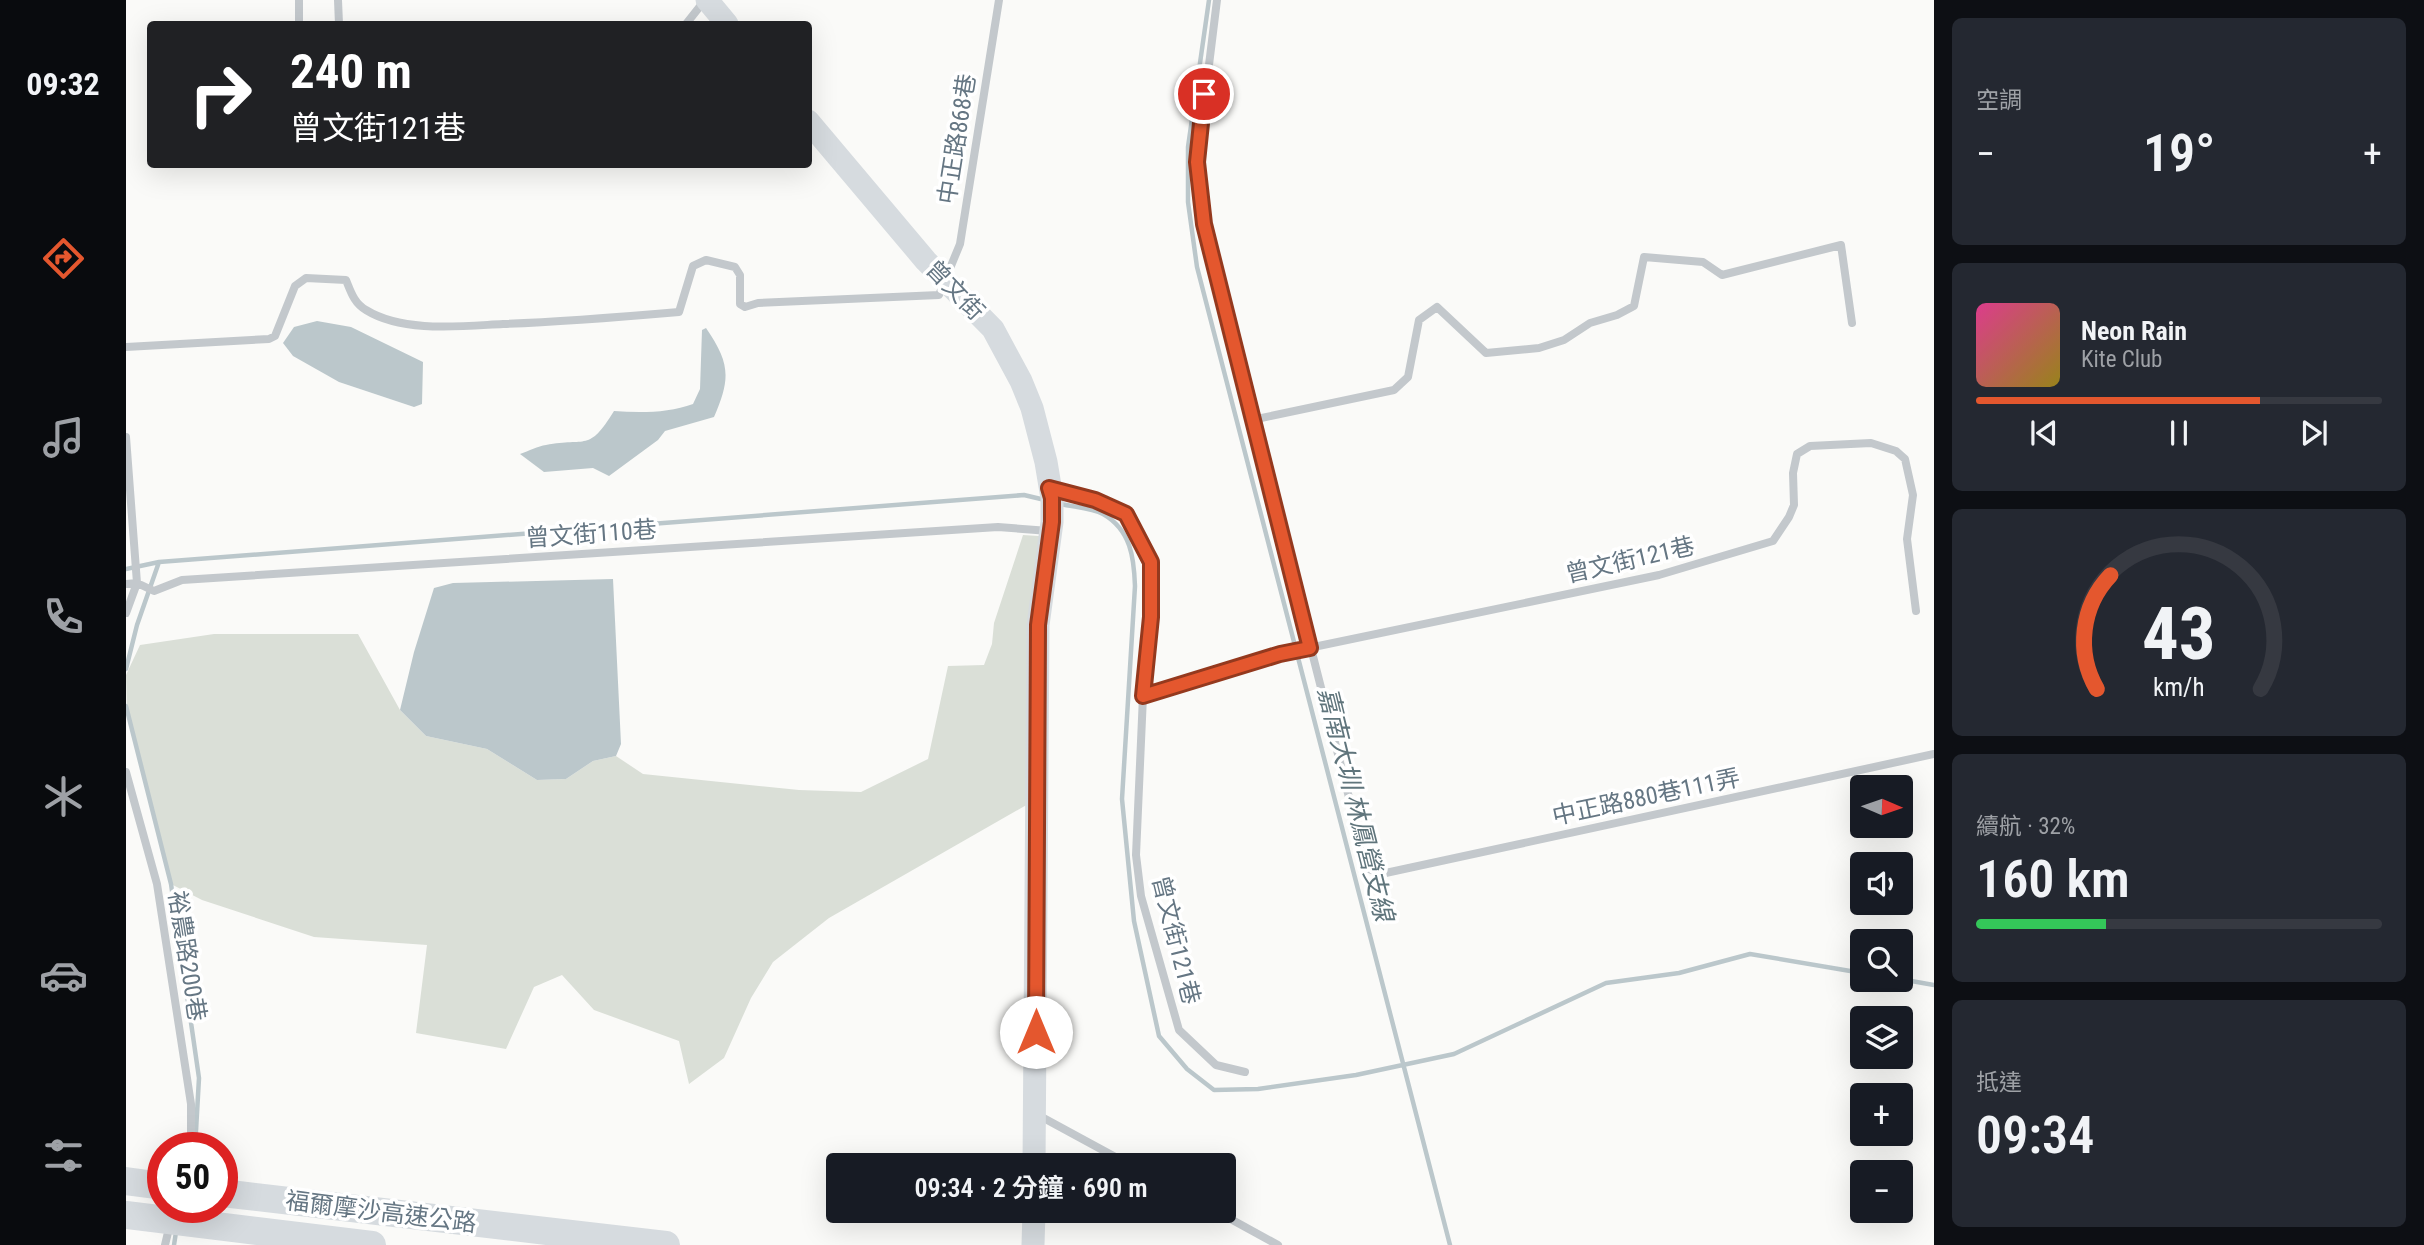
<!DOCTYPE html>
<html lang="zh-TW">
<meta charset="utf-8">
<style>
:root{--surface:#171b24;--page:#242831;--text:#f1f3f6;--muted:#9ea1a6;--line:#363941;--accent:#e4572e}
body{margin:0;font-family:"Roboto Condensed","Noto Sans TC",sans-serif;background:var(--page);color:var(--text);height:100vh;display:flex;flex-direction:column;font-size:26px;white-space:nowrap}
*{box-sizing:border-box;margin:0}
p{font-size:23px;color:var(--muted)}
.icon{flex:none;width:38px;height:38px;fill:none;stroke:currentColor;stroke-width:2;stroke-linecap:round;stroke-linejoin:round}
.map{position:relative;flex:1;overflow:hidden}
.details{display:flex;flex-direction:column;gap:18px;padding:18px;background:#0d0f14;width:490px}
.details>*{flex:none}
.banner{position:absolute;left:21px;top:21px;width:665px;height:147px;border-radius:7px;box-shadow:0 7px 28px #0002;background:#202124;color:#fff;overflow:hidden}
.needle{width:46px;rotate:92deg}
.tools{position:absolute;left:1724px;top:775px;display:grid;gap:14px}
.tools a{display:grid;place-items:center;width:63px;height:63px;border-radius:7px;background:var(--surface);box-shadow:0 7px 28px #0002;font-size:35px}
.speed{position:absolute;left:21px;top:1132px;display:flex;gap:14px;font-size:35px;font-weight:700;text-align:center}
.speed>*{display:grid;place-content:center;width:91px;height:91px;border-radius:50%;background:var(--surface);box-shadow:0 7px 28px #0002;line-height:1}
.speed .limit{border:10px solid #d22;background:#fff;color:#111}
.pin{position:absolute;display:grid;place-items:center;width:60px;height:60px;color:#fff;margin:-30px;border:4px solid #fff;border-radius:50%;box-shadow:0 2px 7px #0007}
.me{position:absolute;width:77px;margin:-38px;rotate:0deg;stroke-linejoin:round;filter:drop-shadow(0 0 5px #0008)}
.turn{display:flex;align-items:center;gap:24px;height:147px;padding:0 28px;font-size:32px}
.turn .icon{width:91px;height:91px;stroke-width:2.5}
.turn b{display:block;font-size:49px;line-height:60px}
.big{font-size:52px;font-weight:600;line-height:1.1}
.details .widget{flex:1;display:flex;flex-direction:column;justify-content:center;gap:10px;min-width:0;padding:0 24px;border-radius:10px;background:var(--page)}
.details .dial{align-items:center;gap:0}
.dial svg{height:182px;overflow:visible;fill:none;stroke:var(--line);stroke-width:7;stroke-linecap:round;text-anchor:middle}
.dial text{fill:var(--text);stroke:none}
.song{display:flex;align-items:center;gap:21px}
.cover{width:84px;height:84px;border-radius:10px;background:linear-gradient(135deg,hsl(330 70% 55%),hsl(50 70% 35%))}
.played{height:7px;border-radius:4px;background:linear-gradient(90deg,var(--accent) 70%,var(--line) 70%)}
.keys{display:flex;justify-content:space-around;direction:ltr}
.heat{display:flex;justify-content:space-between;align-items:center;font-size:38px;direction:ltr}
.charge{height:10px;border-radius:5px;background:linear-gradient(90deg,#34c759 32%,var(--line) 0)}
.trip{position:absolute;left:700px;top:1153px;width:410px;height:70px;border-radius:7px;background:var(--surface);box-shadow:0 7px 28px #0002;font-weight:600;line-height:70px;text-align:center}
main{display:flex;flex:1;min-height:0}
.tab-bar{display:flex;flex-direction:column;width:126px;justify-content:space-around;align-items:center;background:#090b0e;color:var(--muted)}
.tab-bar .icon{width:49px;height:49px}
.tab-bar .active{color:var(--accent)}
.tab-bar b{font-size:32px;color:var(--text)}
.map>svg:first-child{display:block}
.green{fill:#dadfd7}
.water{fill:#bbc7cb}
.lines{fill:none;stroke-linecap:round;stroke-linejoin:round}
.stream{stroke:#bbc7cb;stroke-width:4.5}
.lane{stroke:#c3c8cc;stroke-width:8}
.secondary{stroke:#d6dbdf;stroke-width:23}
.highway{stroke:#d6dbdf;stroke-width:28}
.route-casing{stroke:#94391e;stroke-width:18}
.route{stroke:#e4572e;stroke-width:12}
.labels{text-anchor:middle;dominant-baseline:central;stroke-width:7;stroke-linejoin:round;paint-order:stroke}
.street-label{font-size:24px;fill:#657683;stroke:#fff}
.water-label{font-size:26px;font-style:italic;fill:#60757c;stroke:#fff}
</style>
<main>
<nav class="tab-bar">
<b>09:32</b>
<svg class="icon active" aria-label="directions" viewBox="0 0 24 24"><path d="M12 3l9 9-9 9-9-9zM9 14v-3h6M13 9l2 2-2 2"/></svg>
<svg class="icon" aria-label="music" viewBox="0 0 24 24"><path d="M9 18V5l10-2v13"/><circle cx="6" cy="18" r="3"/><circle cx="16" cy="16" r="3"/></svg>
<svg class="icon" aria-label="phone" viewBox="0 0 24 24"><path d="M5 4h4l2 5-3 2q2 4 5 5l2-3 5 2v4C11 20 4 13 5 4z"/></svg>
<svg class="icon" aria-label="climate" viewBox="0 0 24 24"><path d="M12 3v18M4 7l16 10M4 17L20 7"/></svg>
<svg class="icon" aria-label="car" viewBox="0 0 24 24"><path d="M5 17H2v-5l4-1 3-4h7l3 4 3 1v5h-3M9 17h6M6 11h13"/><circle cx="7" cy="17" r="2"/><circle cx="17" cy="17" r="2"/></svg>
<svg class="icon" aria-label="filters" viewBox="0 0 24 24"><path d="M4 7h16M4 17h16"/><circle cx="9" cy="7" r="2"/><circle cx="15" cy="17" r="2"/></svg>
</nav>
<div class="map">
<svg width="1808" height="1245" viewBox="0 0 1808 1245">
<rect width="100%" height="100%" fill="#fafaf8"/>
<!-- green -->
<path class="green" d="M897,535L928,537L921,628L918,795L703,918L647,962L625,998L598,1058L563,1084L553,1041L468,1010L436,975L408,987L380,1049L290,1033L301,945L188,937L76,900L45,884L33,831L1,712L0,675L14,645L88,634H232L274,710L300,736L361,749L411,780L440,779L467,761L490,756L517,774L673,790L735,792L802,759L822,666L858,665L866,644L868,623Z"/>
<!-- water -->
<path class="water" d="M191,321L225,327L297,362L296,404L288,407L213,382L167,356L157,343L168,327Z
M580,328C604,363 605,378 588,417L539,431L532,440L483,476L467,468L418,472L394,454C403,451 412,446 420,445C461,437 462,453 488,411C514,413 543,413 567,404L574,389L576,330Z
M487,579L495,744L490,756L467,761L440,779L411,780L361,749L300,736L274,710L288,652L308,588L327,583Z"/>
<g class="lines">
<!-- stream -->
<path class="stream" d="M1083,0L1062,147V202L1071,267L1324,1245
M935,504C947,507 966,508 977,514C1005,530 1008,558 1009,586L996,799L1008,921L1033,1036L1061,1069L1088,1090L1132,1089L1230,1075L1328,1054L1480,983L1553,973L1624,954L1736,973
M0,569L33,562L898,495L919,500
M0,669L11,625L33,562
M0,706L45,884L73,1078L69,1148
M1774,979L1808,985
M48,1245L50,1232"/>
<!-- lane -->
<path class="lane" d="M173,0V24
M212,0L213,24
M1091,0L1071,162L1078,224L1088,268L1241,868L1255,874L1808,754
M560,24L579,0
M0,347L143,339L149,336L169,286L180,278L220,280C225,292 228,303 240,310C277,333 336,326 377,324C436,322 495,317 553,312L567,266L580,260L609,267L614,275V304L619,307L632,303L813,295L834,244L873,0
M1126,420L1268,390L1282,377L1293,320L1311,307L1360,353L1413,348L1438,340L1464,323L1491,315L1508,306L1518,257L1577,262L1596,275L1715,245L1726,323
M0,437L11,583L0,613
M926,489L969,500L1000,515L1025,562V617L1017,696L1010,855L1015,896L1053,1030L1090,1065L1119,1072
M0,584L11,583L28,591L56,580L872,527L923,531
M1017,696L1154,654L1533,575L1647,541L1663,517L1668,505L1667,473L1671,454L1684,446L1745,443L1770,451L1779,459L1787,495L1781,539L1790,611
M0,772L31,884L65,1104V1137L62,1148
M912,1115L1006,1166
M1090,1211L1152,1245
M39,1245L44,1224"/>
<!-- secondary -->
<path class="secondary" d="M581,0L601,24
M682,121L800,261L867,329L895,381L906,408L920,462L926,498V522L912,625L908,1166
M907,1245L908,1211"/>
<!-- highway -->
<path class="highway" d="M0,1181L37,1186
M96,1193L540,1245
M0,1215L246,1245"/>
</g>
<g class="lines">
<!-- route casing -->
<g class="route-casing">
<path id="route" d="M910,1032L912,625L926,522V498L923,488L969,500L1000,514L1025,562V617L1017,696L1154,654L1184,648L1078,224L1071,162L1078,94"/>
</g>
<!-- route -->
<use href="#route" class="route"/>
</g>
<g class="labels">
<!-- street labels -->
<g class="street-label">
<text transform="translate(831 139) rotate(-81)">中正路868巷</text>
<text transform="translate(829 290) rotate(46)">曾文街</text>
<text transform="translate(465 534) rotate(-4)">曾文街110巷</text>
<text transform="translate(1504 560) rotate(-13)">曾文街121巷</text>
<text transform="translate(1520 797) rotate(-12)">中正路880巷111弄</text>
<text transform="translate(1050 940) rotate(76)">曾文街121巷</text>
<text transform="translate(61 956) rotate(81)">裕農路200巷</text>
<text transform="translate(255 1212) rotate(7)">福爾摩沙高速公路</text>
</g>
<!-- water labels -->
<g class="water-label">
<text transform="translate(1230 804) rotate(76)">嘉南大圳 林鳳營支線</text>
</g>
</g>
</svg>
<div class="tools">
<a><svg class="needle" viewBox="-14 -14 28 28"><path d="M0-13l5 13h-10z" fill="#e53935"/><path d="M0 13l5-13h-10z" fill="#9ea1a6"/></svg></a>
<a><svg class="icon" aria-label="sound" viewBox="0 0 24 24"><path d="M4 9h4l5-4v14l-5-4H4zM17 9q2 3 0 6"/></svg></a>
<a><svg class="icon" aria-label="search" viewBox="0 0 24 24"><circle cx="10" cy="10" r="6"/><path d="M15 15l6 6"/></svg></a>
<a><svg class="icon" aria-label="layers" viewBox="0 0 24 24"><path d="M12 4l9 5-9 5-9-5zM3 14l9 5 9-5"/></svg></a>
<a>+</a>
<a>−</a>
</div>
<div class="speed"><div class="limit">50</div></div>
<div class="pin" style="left:1078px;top:94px;background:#d93025"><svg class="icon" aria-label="arrive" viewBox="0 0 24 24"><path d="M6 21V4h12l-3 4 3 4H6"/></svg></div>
<svg class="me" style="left:910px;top:1032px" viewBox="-20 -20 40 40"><circle r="19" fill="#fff"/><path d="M0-13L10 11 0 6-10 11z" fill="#e4572e"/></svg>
<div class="trip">09:34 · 2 分鐘 · 690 m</div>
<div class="banner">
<div class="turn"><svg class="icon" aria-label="right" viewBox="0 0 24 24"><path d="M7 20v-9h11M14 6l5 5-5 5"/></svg><div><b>240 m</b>曾文街121巷</div></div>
</div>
</div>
<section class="details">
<div class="widget"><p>空調</p>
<div class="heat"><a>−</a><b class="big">19°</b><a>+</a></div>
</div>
<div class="widget">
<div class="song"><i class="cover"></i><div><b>Neon Rain</b><p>Kite Club</p></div></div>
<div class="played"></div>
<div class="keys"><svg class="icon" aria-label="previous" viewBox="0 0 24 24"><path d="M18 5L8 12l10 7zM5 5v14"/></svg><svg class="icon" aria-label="pause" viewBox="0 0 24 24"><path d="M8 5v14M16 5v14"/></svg><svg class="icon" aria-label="next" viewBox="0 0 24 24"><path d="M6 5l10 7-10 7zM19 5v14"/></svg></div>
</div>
<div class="widget dial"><svg viewBox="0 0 100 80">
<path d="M14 69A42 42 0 1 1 86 69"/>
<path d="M14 69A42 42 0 0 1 20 19" stroke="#e4572e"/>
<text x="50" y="56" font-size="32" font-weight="700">43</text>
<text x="50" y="72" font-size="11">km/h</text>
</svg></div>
<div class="widget"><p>續航 · 32%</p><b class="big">160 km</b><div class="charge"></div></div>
<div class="widget"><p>抵達</p><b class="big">09:34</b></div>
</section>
</main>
